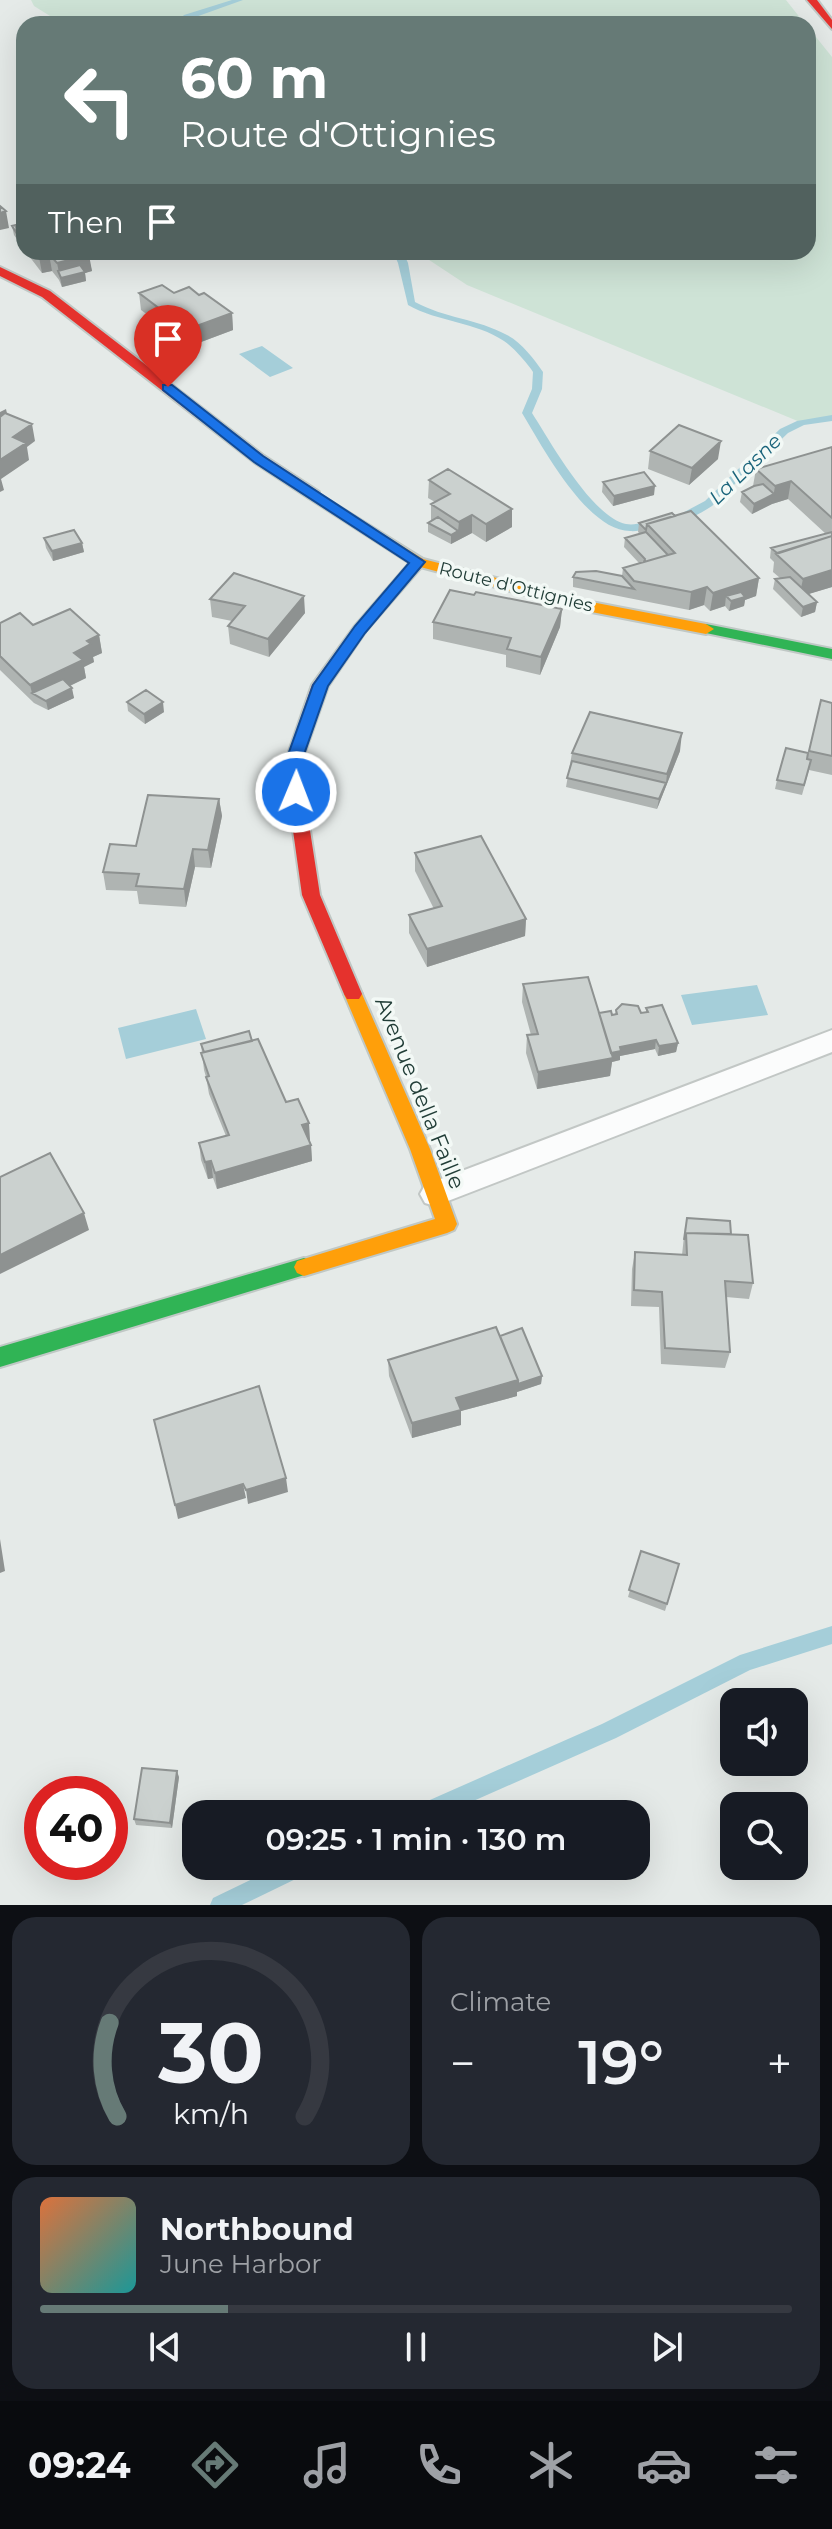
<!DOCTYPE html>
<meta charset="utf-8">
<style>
:root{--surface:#171b24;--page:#242831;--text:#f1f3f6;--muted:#9ea1a6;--line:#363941;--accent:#667a76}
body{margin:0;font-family:Montserrat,sans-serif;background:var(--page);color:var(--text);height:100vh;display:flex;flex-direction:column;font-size:30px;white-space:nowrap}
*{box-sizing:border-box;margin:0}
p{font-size:26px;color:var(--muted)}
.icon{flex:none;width:44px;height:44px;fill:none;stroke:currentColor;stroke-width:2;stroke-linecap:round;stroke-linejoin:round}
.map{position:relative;height:1905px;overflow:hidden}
.panel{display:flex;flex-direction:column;gap:12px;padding:12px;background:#0d0f14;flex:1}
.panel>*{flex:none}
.top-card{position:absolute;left:16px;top:16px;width:800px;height:244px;border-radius:24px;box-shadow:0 8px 32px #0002;background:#667a76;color:#fff;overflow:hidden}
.buttons{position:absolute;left:720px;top:1688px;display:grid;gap:16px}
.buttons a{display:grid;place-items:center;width:88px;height:88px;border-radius:16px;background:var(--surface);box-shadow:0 8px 32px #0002;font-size:40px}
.speed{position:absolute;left:24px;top:1776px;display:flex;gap:16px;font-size:40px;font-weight:700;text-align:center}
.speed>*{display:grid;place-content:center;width:104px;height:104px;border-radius:50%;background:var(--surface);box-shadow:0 8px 32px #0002;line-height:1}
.speed .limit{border:12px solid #d22;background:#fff;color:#111}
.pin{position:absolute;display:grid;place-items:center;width:68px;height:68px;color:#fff;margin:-82px -34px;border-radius:50% 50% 50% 0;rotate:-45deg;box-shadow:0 0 8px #0007}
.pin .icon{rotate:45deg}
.me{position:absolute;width:88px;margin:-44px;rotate:1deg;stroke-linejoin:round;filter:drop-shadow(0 0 6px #0008)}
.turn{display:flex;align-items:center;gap:28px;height:168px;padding:0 32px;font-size:36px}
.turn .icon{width:104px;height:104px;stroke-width:2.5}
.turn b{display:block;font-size:56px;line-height:68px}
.then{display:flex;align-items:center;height:76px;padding:0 32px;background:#0003;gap:16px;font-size:30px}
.big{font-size:60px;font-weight:600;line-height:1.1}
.panel .widget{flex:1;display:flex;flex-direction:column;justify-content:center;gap:12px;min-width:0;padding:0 28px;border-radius:24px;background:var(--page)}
.panel .dial{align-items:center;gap:0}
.dial svg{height:208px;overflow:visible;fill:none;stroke:var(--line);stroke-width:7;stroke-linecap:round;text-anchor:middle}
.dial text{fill:var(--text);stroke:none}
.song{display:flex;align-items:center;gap:24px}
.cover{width:96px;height:96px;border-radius:12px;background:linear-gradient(135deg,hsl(20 70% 55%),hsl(180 70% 35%))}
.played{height:8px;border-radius:4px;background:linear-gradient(90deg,var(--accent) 25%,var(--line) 25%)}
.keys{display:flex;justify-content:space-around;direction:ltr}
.heat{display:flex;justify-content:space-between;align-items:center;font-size:44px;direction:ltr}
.panel .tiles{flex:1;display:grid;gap:12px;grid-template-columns:1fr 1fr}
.widget:last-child{grid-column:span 2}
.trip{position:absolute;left:182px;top:1800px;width:468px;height:80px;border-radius:24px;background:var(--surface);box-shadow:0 8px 32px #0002;font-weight:600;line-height:80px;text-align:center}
.dock{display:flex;height:128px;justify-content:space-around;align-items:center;background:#090b0e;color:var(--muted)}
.dock .icon{width:56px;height:56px}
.dock .current{color:var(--accent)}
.dock b{font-size:36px;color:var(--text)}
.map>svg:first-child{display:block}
.green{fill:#cee3d6}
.water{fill:#a5ced9}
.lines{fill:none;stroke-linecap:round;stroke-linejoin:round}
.stream{fill:#a5ced9;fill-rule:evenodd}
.lane-casing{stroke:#c2c7c5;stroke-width:4}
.fast-casing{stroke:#c0c8c5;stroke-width:4}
.slow-casing{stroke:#c0c8c5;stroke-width:4}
.jam-casing{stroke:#c0c8c5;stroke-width:4}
.lane{fill:#fbfcfc;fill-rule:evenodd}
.fast{fill:#30b455;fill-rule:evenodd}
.slow{fill:#ff9f0a;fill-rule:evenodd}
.jam{fill:#e5322d;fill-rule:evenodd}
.wall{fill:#afb4b2}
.shaded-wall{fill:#8e9291}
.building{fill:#cbd1cf;stroke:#8e9291;stroke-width:2}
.route{fill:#1a73e8;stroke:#114b97;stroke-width:2}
.labels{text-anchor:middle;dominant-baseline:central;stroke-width:7;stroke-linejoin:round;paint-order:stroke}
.far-street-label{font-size:18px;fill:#223e38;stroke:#f3f9f6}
.far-water-label{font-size:20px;font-style:italic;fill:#1a647b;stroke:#f3f9f6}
.street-label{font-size:22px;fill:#223e38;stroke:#f3f9f6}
</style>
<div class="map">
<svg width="832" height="1905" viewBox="0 0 832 1905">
<rect width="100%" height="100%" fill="#e5eae8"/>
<!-- green -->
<path class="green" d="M31,0H786L805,24H63L34,6Z
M808,27L832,57V418L800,422L467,285L417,252H808Z"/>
<!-- water -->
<path class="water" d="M262,346L293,368L270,377L239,354Z
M757,985L768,1015L692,1025L681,995Z
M196,1009L206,1039L126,1059L118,1028Z"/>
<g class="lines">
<!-- stream -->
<path class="stream" d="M232,0H243L190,19L183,24H175L184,15Z
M393,252H403L408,263L415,302C444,318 478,319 507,335C522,343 533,358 543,372L542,389L532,413C550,441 592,517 626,524C636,526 647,521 657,519L662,522L661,524C651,527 640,532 630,531C587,531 542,446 522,413L532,389L533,372L531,369C523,359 515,349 504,341C476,322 438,322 408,305L398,263Z
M832,415V421L804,425L788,433L712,506C701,513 688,521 674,520L673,518L705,501L780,429L797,421Z
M832,1626V1644L750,1670L616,1738L444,1814H411L414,1807L602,1724L740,1655Z
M279,1866H311L308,1873L242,1905H210L213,1898Z"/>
<!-- lane casing -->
<g class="lane-casing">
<path id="lane" d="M832,1030V1052L435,1206L425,1203L420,1194L425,1185Z"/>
</g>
<!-- fast casing -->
<g class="fast-casing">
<path id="fast" d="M706,624L832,649V659L701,632L698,629Z
M304,1258L311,1261L314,1267L311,1273L0,1367V1347Z"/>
</g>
<!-- slow casing -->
<g class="slow-casing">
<path id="slow" d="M314,491L423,559L581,600L706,624L714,629L706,634L581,610L413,565L309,498L307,495Z
M353,987L359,989L362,994L430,1149L457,1224L454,1230L447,1233L304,1276L297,1273L294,1267L297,1261L435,1219L410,1149L344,994L347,989Z"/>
</g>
<!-- jam casing -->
<g class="jam-casing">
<path id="jam" d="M807,0H817L832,20V29Z
M0,267L50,291L264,456L319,492V498H309L254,462L42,297L0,276Z
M418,558L423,559V565L365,632L328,686L300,766L320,895L362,994L359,999H347L344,994L302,895L284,766L312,685L355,626L413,559Z"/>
</g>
<!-- lane -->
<use href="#lane" class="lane"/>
<!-- fast -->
<use href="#fast" class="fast"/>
<!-- slow -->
<use href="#slow" class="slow"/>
<!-- jam -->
<use href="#jam" class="jam"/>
</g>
<!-- wall -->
<path class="wall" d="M24,223V249L14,235L12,226Z
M26,252H87L92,271L85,273L86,281L62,287L59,280L52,271L42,273Z
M139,293H174L199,295L232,313L233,330L185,348L157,327L156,321L141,310Z
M832,447V587L808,594L817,602L815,612L801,617L773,589L775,579L780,578L773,572L774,562L770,558L771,548L826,534L788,499L772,504L752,514L740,502L742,492L753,486L756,469Z
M650,451L718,459L689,485L648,469Z
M429,480L512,509V527L486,542L472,533L451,544L428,532V523L431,521V504L435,502L428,498Z
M603,482L654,495L613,506L602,492Z
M672,513L759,578L756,596L745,600L744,606L729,611L725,606L710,611L704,605L689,610L573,587V577L622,576L623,568L639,563L624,547L625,538L640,534L638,532L639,523Z
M44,538L82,543L84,552L53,561L46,548Z
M474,595L562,609L560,627L540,675L506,667V655L433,639V622Z
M210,599L305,613L269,657L230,644L228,626L232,621L212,617Z
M0,623L33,625L99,635L102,653L93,657L94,662L84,667L86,678L70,686L74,698L48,710L34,703L0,670Z
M821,700L832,703V775L809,770L802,795L775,789L777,780L807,759Z
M127,702L164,712L145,724L128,711Z
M680,751L657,809L566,787L572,753Z
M219,799L222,816L211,868L195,867L186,907L139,904L137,891L106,890L103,872L136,846Z
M415,853L526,919L525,936L427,967L409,933V915L434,909L415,871Z
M523,984L599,1013L612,1015H615L616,1010L641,1013L646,1012V1008L678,1043L676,1052L658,1056L655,1049L620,1056V1060L612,1062L610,1076L537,1089L526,1053L527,1035H531L522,1002Z
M252,1041L286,1102L310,1140H309L311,1145L312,1161L217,1189L213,1178L208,1179L201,1160L199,1143L226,1136L209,1094L206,1077L204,1070L201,1044Z
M685,1227L731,1234L753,1283L749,1299L726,1297L730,1352L725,1368L661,1364L659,1307L631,1306L632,1269L635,1252L682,1255Z
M499,1336L542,1376L541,1384L517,1392V1396L461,1411V1425L412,1438L389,1376L388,1360Z
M641,1551L679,1564L665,1611L628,1597Z
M179,1777L172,1828L136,1825L134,1819Z"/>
<!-- shaded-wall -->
<path class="shaded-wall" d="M6,211L9,228L0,230V213Z
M49,254L52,271L42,273L39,257Z
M89,255L92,271L85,273L86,281L62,287L57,263Z
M232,313L233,330L185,348L183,331Z
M6,409L8,418L0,423V412Z
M32,424L35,441L27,447L29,460L1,479L4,490L0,492V460L13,437Z
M721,441L718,459L689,485L692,468Z
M791,481L788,499L772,504L775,486Z
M655,486L654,495L613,506L614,496Z
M774,494L772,504L752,514L754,504Z
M512,509V527L486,542V524Z
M472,515V533L451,544V535L458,531L459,522Z
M82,543L84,552L53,561L52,551Z
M832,570V587L799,597L803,579Z
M759,578L756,596L745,600L744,606L729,611L731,601L726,596L725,606L710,611L713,593Z
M707,587L704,605L689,610L691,592Z
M304,596L305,613L269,657L268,639Z
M817,602L815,612L801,617L803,607Z
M562,609L560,627L540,675L541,657Z
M99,635L102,653L93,657L94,662L84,667L86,678L42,699L32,693L30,685L74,653L87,641Z
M72,688L74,698L48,710L46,701Z
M163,702L164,712L145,724L144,714Z
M682,733L680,751L657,809L659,799L666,783L667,774Z
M219,799L222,816L211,868L208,850Z
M193,849L195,867L186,907L184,889Z
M526,919L525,936L427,967V949Z
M656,1040L655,1049L620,1056V1060L612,1062L610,1076L537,1089L538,1072L608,1054L620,1047Z
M678,1043L676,1052L658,1056L659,1046Z
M309,1123L310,1140L304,1142L302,1125Z
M311,1145L312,1161L217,1189L215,1173Z
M211,1161L213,1178L208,1179L205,1162Z
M84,1213L89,1230L0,1274V1255Z
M542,1376L541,1384L517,1392V1396L461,1411V1425L412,1438V1423L456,1398L518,1380Z
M286,1478L288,1492L248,1504L246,1490Z
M243,1484L246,1498L178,1519L175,1505Z
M0,1539L5,1571L0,1573Z
M177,1771L179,1777L172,1828L170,1823Z"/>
<!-- building -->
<path class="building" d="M0,206L6,211L0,213Z
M24,223L16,226L17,234L12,226Z
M24,224V236L16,226Z
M36,252H87L89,255L57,263L49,254L39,257Z
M80,265L85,272L61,278L58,271Z
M162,285L174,293L189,287L199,295L204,293L232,313L183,331L155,310L160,309L139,293Z
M5,413L32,424L13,437L26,443L0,460V417Z
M679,425L721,441L692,468L650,451Z
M832,447V518L791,481L775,486L756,469Z
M448,469L512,509L486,524L472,515L459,522L431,504L450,494L429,480Z
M644,472L655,486L614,496L603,482Z
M763,484L774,494L754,504L742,492L754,486Z
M691,511L759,578L713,593L707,587L691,592L634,581L623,568L675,553L647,524Z
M672,513L675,516L647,524L646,530L639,523Z
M438,517L458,531L451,535L428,523Z
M74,530L82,543L52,551L44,538Z
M646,532L668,555L644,562L645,559L625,538Z
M832,532V536L777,553L771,548Z
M832,536V570L803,579L776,554Z
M596,571L622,576L634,589L573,577L576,572Z
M234,573L304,596L268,639L228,626L245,606L210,599Z
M790,577L817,602L803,607L775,579Z
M450,590L474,595L476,592L562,609L541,657L507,649L511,638L433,622Z
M741,592L745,597L731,601L726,596Z
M70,609L99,635L87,641L91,644L74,653L83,660L30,685L0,656V623L20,613L33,625Z
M63,679L72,688L46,701L32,693Z
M146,690L163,702L144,714L127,702Z
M821,700L832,703V756L809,751Z
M590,712L682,733L667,774L572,753Z
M786,748L808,753L807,759L811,760L804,785L777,780Z
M572,761L666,783L659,799L567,778Z
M148,795L219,799L208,850L193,849L184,889L136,886L139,874L103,872L110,844L136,846Z
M481,836L526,919L427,949L409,915L442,906L415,853Z
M588,977L613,1058L538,1072L527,1035L538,1034L523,984Z
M622,1004L638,1006L641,1013L648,1012L646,1008L662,1005L678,1043L659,1046L656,1040L620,1047L621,1051L611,1053L599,1013L611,1011L612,1015L617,1014L616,1010Z
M249,1031L252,1041L204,1052L201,1044Z
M258,1039L286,1102L298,1099L309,1123L302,1125L311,1145L215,1173L211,1161L205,1162L199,1143L229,1135L206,1077L209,1076L201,1053Z
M50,1153L84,1213L0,1255V1177Z
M687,1218L730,1221L731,1234L686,1233L684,1240Z
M686,1233L748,1235L753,1283L725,1281L730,1352L665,1348L662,1292L634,1290L635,1252L687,1255Z
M496,1327L518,1380L456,1398L461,1410L412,1423L388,1360Z
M522,1328L542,1376L518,1384V1380L500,1336Z
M259,1386L286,1478L246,1490L243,1484L175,1505L154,1420Z
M641,1551L679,1564L667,1604L629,1590Z
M142,1768L177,1771L170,1823L134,1819Z"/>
<!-- route -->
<path class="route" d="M163,385H172L263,456L425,562L365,633L328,686L300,766L304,792L302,796H290L284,766L313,685L355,626L409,563L254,462L163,390Z"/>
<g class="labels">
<!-- far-street labels -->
<g class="far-street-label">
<text transform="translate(516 587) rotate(14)">Route d'Ottignies</text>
</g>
<!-- far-water labels -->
<g class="far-water-label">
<text transform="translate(745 469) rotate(-44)">La Lasne</text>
</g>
<!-- street labels -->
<g class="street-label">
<text transform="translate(420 1093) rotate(68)">Avenue della Faille</text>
</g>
</g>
</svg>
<div class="buttons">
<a><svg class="icon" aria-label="sound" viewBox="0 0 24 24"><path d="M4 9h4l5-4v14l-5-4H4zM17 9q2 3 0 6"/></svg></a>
<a><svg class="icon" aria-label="search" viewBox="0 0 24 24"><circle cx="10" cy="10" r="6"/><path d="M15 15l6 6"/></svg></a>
</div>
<div class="speed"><div class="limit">40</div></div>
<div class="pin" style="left:168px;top:387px;background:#d93025"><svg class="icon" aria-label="arrive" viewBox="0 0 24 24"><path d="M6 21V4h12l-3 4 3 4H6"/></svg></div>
<svg class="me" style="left:296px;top:792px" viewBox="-20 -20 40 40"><circle r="17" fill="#1a73e8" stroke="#fff" stroke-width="3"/><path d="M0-11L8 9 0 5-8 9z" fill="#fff"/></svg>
<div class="trip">09:25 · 1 min · 130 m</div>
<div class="top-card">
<div class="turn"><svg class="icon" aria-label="left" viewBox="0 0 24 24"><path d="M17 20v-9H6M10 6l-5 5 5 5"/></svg><div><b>60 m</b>Route d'Ottignies</div></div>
<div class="then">Then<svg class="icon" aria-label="arrive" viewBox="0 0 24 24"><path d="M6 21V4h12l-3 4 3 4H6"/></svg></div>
</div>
</div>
<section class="panel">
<div class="tiles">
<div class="widget dial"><svg viewBox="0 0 100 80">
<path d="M14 69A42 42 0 1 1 86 69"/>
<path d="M14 69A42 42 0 0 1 11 33" stroke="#667a76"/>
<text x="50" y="56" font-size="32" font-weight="700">30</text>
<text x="50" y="72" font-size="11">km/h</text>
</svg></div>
<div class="widget"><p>Climate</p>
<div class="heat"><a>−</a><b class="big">19°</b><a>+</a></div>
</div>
<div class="widget">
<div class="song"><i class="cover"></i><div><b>Northbound</b><p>June Harbor</p></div></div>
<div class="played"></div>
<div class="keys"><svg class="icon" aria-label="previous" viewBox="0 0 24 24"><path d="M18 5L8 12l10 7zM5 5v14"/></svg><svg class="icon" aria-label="pause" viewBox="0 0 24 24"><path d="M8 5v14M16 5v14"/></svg><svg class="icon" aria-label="next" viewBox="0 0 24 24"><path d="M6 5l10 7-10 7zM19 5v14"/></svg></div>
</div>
</div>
</section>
<nav class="dock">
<b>09:24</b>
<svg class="icon current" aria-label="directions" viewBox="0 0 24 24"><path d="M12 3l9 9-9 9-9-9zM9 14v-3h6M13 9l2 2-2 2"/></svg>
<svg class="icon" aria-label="music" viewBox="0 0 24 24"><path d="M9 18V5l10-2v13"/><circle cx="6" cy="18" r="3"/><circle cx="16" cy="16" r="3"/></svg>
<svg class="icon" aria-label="phone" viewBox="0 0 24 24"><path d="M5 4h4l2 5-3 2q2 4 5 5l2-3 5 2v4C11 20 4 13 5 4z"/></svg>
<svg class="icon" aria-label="climate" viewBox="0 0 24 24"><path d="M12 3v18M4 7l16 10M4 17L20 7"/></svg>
<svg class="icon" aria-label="car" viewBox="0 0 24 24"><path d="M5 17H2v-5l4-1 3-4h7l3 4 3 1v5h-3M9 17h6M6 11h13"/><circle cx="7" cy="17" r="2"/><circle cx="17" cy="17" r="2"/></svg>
<svg class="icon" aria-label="filters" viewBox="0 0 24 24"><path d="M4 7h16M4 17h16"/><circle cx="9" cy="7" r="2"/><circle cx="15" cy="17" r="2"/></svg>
</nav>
